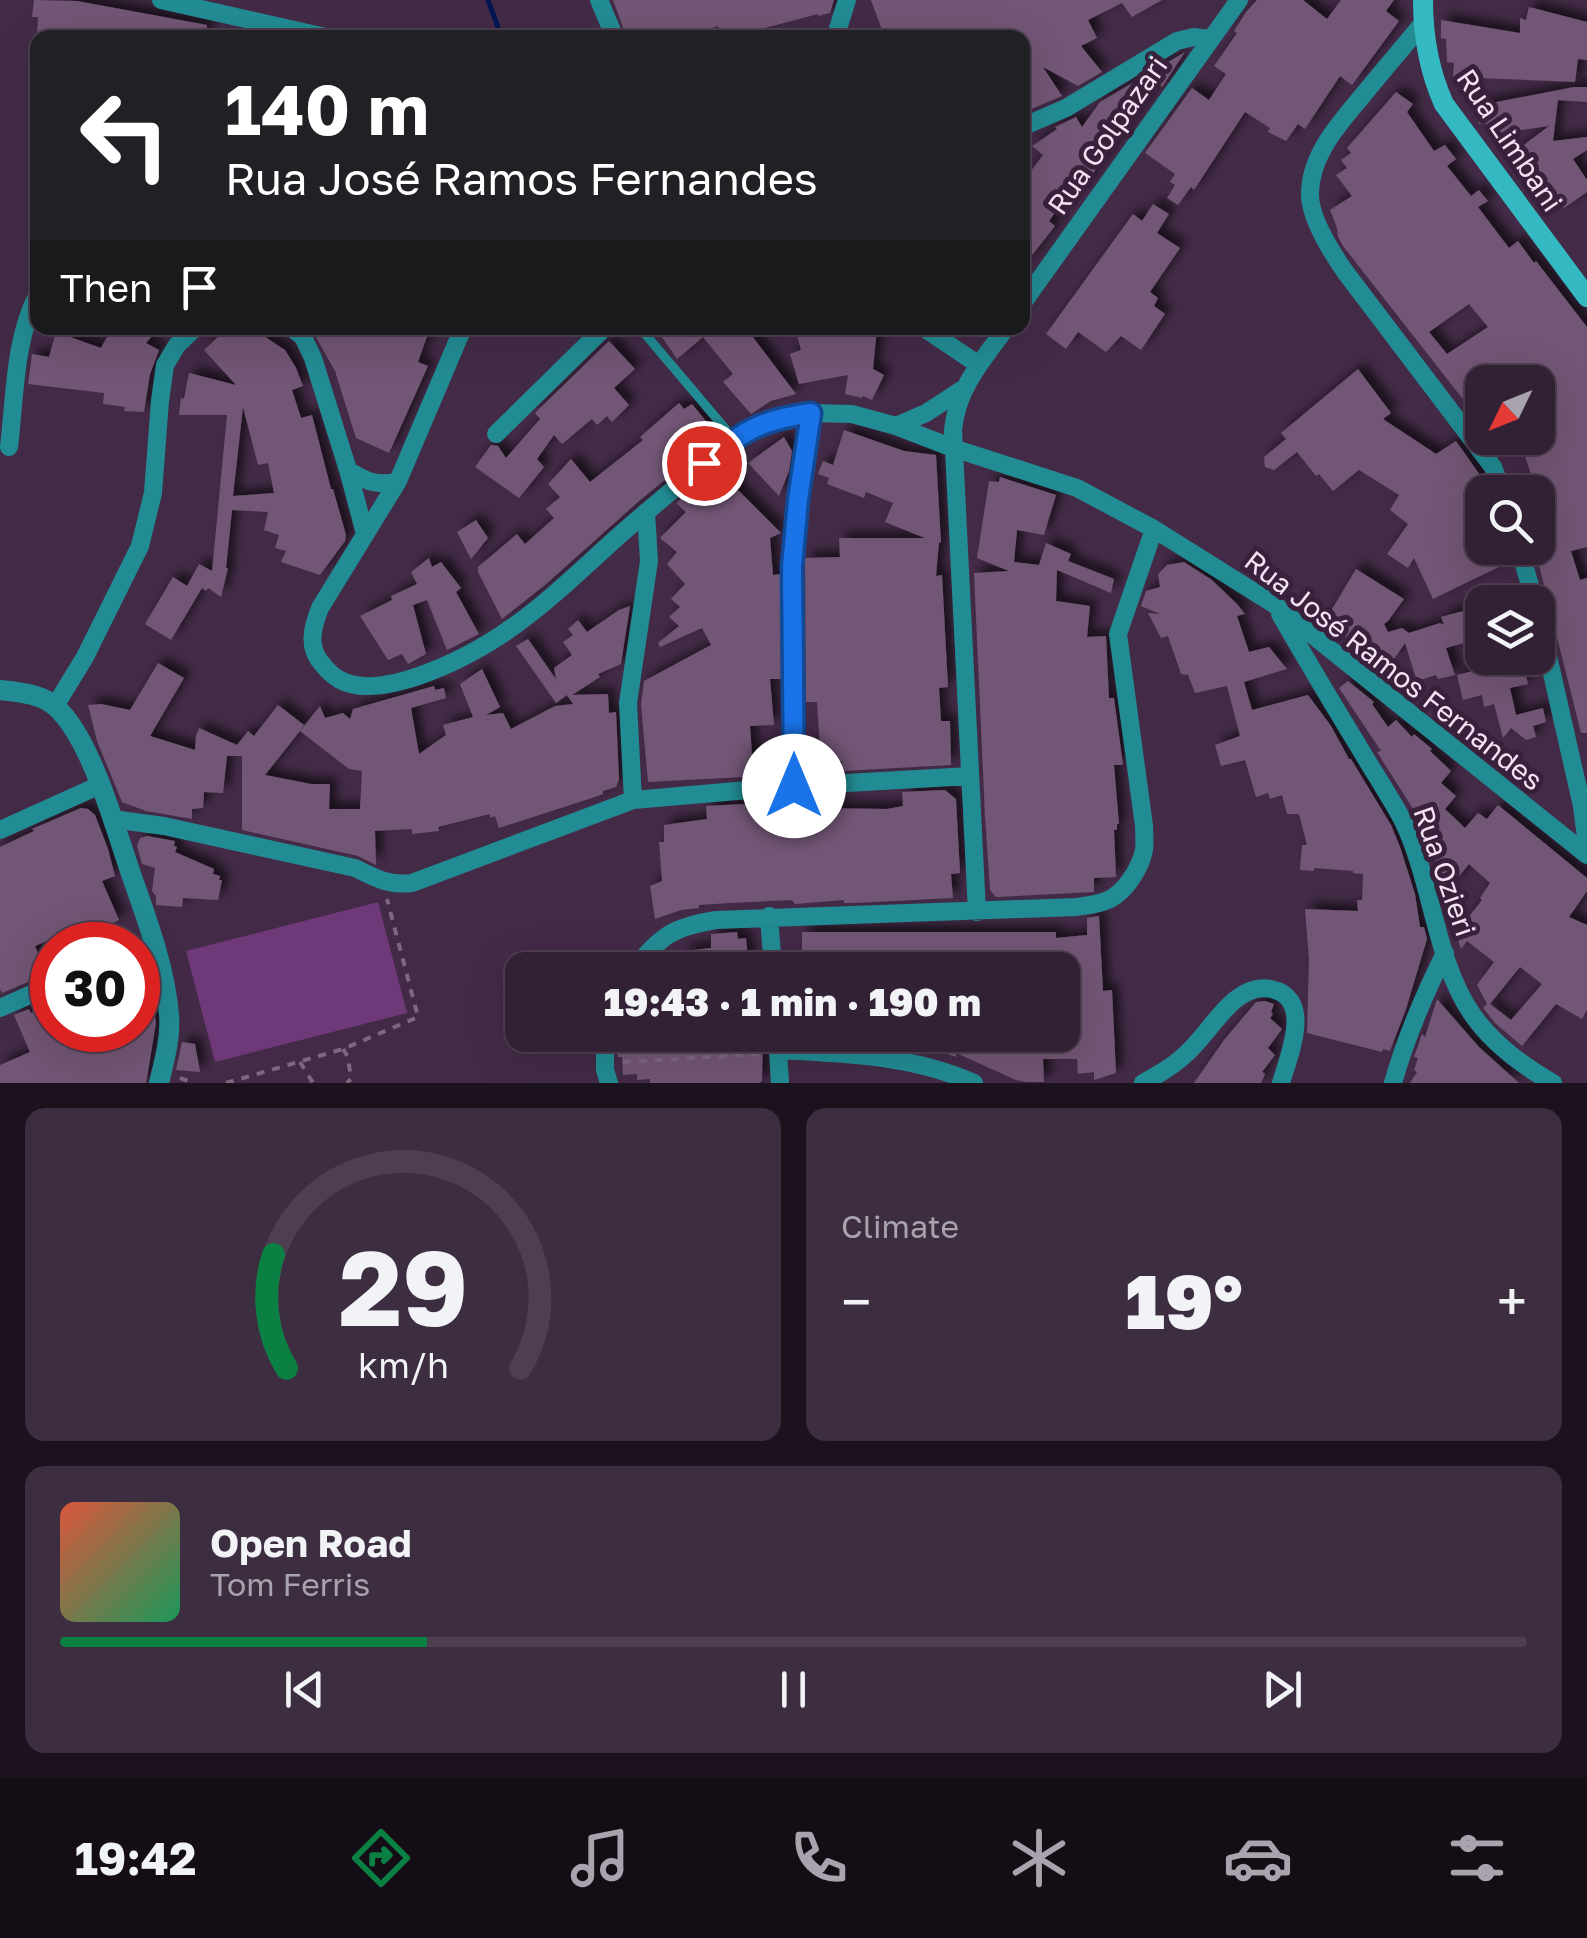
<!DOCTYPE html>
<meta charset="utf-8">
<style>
:root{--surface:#322035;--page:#3d2d41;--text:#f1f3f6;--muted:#a8a3ad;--line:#4d3e50;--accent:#0b8043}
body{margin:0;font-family:"Golos Text",sans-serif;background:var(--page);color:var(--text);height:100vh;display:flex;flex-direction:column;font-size:38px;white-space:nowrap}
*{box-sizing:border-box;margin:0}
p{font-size:32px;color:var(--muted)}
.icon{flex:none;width:55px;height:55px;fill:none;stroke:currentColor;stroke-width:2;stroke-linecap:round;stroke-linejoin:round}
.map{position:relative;height:1083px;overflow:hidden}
.side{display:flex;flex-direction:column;gap:25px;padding:25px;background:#1c121d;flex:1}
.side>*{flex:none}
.top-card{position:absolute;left:30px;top:30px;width:1000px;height:305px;border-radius:20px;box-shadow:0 10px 40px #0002,0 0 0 2px var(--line);background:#202124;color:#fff;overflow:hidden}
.needle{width:65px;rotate:227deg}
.fabs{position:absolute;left:1465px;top:365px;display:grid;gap:20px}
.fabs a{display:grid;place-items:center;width:90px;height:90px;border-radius:20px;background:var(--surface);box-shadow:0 10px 40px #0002,0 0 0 2px var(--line);font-size:50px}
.speed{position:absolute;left:30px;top:922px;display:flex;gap:20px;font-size:50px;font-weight:700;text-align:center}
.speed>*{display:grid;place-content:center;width:130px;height:130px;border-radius:50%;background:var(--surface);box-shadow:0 10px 40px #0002,0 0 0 2px var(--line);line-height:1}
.speed .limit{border:15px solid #d22;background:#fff;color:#111}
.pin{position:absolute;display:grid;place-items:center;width:85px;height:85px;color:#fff;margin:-42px;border:5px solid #fff;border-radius:50%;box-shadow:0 2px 10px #0007}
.me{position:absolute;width:110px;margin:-55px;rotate:0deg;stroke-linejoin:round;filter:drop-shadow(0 0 8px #0008)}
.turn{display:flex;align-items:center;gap:35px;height:210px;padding:0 30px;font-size:45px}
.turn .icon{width:130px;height:130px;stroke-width:2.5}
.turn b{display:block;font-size:70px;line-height:85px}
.then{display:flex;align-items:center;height:95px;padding:0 30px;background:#0003;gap:20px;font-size:38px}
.big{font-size:75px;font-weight:800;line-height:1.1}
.side .tile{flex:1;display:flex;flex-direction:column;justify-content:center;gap:15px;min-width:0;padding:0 35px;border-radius:20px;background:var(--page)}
.side .dial{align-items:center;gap:0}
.dial svg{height:260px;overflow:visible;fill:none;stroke:var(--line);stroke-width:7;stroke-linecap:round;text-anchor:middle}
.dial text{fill:var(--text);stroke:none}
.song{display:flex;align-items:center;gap:30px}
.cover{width:120px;height:120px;border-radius:15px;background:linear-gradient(135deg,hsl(10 70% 55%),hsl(150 70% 35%))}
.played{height:10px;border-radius:5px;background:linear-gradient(90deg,var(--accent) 25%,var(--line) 25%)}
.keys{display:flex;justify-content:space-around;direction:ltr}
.heat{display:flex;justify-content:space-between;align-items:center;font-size:55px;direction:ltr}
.side .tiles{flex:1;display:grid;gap:25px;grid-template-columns:1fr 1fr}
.tile:last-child{grid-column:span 2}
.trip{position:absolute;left:505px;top:952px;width:575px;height:100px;border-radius:20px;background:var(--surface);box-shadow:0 10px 40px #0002,0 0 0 2px var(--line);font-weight:800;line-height:100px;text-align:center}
.menu{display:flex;height:160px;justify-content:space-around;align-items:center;background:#140d15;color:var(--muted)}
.menu .icon{width:70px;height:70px}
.menu .on{color:var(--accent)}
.menu b{font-size:45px;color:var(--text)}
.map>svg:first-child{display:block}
.green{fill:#6f3878}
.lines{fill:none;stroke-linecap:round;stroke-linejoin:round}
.stream{stroke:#001753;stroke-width:5}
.building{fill:#725775;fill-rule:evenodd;filter:url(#shadow)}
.path{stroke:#7d6880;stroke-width:4;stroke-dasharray:8 8;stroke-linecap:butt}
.service{stroke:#228c94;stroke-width:9}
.minor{stroke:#228c94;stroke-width:18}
.tertiary{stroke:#228c94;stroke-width:20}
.secondary{stroke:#34b8c2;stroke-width:20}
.route-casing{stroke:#114b97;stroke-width:25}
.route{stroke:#1a73e8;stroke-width:18}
.labels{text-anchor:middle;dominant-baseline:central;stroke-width:10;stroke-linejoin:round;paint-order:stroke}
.street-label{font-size:28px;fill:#f3e3f5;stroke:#39213c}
</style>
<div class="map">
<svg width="1587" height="1083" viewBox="0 0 1587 1083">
<defs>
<filter id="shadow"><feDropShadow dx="7" dy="-7" stdDeviation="5" flood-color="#0009"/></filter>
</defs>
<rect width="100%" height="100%" fill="#432b47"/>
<!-- green -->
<path class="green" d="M378,902L407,1013L215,1062L186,951Z"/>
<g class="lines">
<!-- stream -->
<path class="stream" d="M488,0L502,38"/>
</g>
<!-- building -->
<path class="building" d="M34,0L77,1L207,25L206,38H37L38,17H32Z
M613,0H834L830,13L818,16V14L761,29L764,38H722L718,26L692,35L693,38H627Z
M871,0H1162L1132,17L1122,3L1088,20L1097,38L1081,46L1102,72L1078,86L1043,67L1062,96L1022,113V38H899L898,33L885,38Z
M1257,0H1303L1327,19L1341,0H1394L1386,11L1399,21L1352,85L1340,76L1305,129L1298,124L1286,141L1268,132L1270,128L1245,112L1194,190L1191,187L1178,205L1167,198L1175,185L1170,182L1175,174L1145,153L1192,88L1209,100L1226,74L1214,66L1237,33L1234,31L1246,12Z
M1529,7L1587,22V60L1578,59L1575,82L1453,77L1454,63L1447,62L1446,39L1441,38V20L1520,33V18L1526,20Z
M1185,52L1162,87L1158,84L1078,194L1072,189L1049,221L1055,226L1022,268V183L1043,155L1032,146L1057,129L1055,127L1076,117L1082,127L1100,102Z
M1574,87H1587V102L1558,100L1553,141L1587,137V150L1573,159L1587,180V192L1564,208L1557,197L1550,202L1513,153L1549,126L1488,135L1486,123L1479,124L1476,106Z
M1396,92L1413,104L1407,112L1434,151L1445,145L1456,159L1447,166L1471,196L1479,190L1488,201L1478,207L1509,248L1518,241L1534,263L1536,261L1587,327V547L1571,551L1580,580L1587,578V733H1581L1538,561L1541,560L1538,547V492H1515L1514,486L1533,481L1521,443L1538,438V382H1471L1482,398V407L1473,412L1343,246L1338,237L1337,228L1330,210L1352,196L1336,175L1347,168L1341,160L1351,153L1347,148ZM1469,304L1488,327L1447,354L1429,332Z
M1153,204L1169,214L1157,233L1180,248L1150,292L1158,298L1154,306L1165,314L1141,350L1121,336L1106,352L1078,332L1066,349L1046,334L1133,214L1142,221Z
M112,328H159L146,343L159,350L150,374L144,412L124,411L125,407L103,404L104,393L28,384L32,354L49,357L56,332L101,348Z
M311,328H430L418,362L428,366L389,453L356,438L335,371Z
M673,328H746L796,394L771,401L751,414L723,382L733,374L703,337L677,359L662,337Z
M795,328H877L873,369L884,375L872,400L863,396L862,398L845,394L848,375L799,384L790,354L801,350Z
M256,331L285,350L296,368L303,386L292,390L301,418L312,415L331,489H333L346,535L345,541L320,575L281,562L286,551L275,548L279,535L264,530L268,512L232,510L226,568H228L221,597L208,588L206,591L202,588L171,640L145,624L173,577L187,586L199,564L212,571L227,415H179L181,398L184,399L189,373L236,385L204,350L221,334ZM243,407L258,465L268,463L274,493L233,496Z
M609,341L635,369L614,388L629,405L612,422L607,416L597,425L592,419L562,444L554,435L537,459L544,467L519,498L475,467L491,445L498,446L506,458L540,419L535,413Z
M1358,369L1391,413L1383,419L1436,454L1456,441L1482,478L1485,488L1482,489V548H1505L1509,562L1433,599L1414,558L1408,568L1387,554L1408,524L1390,510L1399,495L1359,470L1333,491L1319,474L1316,476L1297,452L1274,470L1265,467L1264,457L1286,439L1281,433Z
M679,403L684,409L692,404L718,436L638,502L545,585L502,619L478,572V567L517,534L525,544L554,518L546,509L560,497L548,484L571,459L590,482L643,440L640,437Z
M844,430L904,451L936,455L941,543L939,542L936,576L942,575L948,687L939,688L941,721H950L951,765L842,771V761L821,763L817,702H806L805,558L840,557L839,538H925L885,522L893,503L866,492L864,498L827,484L829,478L818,474L823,461L833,465Z
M784,437L792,451L789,471L779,496L748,463Z
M717,469L781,533L770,538L773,575L780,574L781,679H770L774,725L750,726L752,755H758L759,763H764L762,776L648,782L641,704L644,681L711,645L702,628L660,647L658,643L679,626L669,617L680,607L671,599L685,584L667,564L677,552L660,538L686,512L676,503Z
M1000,477L1056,495L1044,535L1017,530L1014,562L1039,565L1046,543L1071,554L1068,561L1114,579L1111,593L1057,570L1056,601L1090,606L1087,637L1106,636L1109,698H1114L1123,765H1114L1119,824H1117V830H1114L1116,877L1094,878V892L996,897L990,890L985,816L974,573L1009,571L977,558L989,481L999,482Z
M476,520L488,538L471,559L457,532Z
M429,558L432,567L441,562L461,588L456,592L479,634L447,650L427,600L413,605L426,654L408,664L402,654L388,660L360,616L392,600L391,596L417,584L411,572Z
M1184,562L1212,580L1237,604L1245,614L1237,616L1249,652L1269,647L1287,669L1244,682L1252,710L1308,695L1331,726L1349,759H1351L1391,825L1400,847L1415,894L1420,927H1424L1427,939L1406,1009L1390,1051L1383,1049L1382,1052L1307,1033L1309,959L1305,909L1358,911L1357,900H1362L1363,874L1353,873V871L1314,868V871L1300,870L1302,845H1307L1299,814H1287L1282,795L1270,799L1268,793L1256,797L1245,760L1221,766L1215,745L1240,736L1227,686L1195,693L1188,675L1181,674L1168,636L1161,638L1148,613L1160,614L1141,606L1146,591L1160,587L1158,574L1167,565Z
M1356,569L1404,599L1388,621L1384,624L1388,632L1402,628L1409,633L1440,623L1444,625L1441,617L1482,606V638L1446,648L1455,675L1438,679L1436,675L1417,681L1405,643L1394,659L1363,636L1355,645L1325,621Z
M630,606L621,664L598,674L600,677L572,695L608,694L609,713L616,712L619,779L616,787L603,791V794L592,798L499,828L495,816L490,818V814L438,827L439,831L412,834V829L375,831L376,865L358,856L242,830V756H227L223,793L204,792L203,808L192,809V819L146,811L122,802L97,741L88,705L101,704L130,710L158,663L184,678L150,736L195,750L196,736L199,728L237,745L248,731L254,736L278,705L304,725L300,731L320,706L325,718L343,713L350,719L353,709L434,686L435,690L444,688L446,698L411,708L419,754L446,735L443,725L473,717L460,684L482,669L500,707L486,715L503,713L511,729L555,706L573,704L556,679L554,668L572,655L563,642L573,635L568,629L578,620L587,632L619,610ZM300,731L349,769L362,771L360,809H329L330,784H311L265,775Z
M528,639L567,695L556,703L516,646Z
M1522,659L1528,684L1510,688L1516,715L1543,708L1546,722L1533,726L1536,737L1526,740L1511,728L1503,738L1494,704L1484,707L1482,695L1463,700L1457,675Z
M1348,681L1374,702L1372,704L1388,727L1396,720L1412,737L1414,734L1432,749L1430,751L1451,771L1441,783L1456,796L1445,809L1465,828L1478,813L1487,819L1498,805L1587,878V891L1569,917L1587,925V1010L1582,1019L1556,1004L1522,1046L1495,1023L1483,1008L1487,1004L1477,985L1494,962L1467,941L1461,949L1456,933L1482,900L1480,898L1490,883L1469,864L1448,890L1445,878L1444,882L1415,812L1377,752L1381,751L1339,688ZM1520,967L1542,984L1511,1020L1490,1004Z
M945,790L956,799L960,873L951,874L953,898L854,903H844V900L795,904L792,900L730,903L699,905V908L681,910L655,919L650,886L662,881L659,842H664V825L707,819L706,806L817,800L818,808L887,809L903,806L902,792Z
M81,808L88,809L95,815L108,849L115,876L102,881L119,920L96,931L102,945H68L63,934L35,946L47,974L2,993L0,989V847L34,831L32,829Z
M147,836L175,841L174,846L177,847L175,852L214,869L213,874L220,876L219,880H222L218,900L183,898L182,907L156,905V896L152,891L155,868L142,864L137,846L140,838Z
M1099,916L1103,991L1112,990L1116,1073L1094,1080V1072L1078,1074L1077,1059H1043L1044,1082H1027L1016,1080L956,1053V1057L939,1051L938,1035H1062V970H810V967H802V932H1056V938L1087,935V918Z
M737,932L738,939L746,938L749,969L685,970L684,951L711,948V934Z
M149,975L156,1023L146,1083H0V1065L30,1052L14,1015L29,1009L31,1013L52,1003V1030H138V980Z
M1437,999L1479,1047L1519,1083H1410L1417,1072L1414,1070L1418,1058L1414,1057L1422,1034L1425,1037Z
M1265,1001L1274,1004L1271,1012L1273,1014L1270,1018L1282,1029L1268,1048L1275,1055L1262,1072L1265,1074L1261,1083H1194L1224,1040L1256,1002Z
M618,1035H763L762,1081L759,1083H650V1079L637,1080V1074L623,1075L622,1057H618Z
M182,1042L195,1044L200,1072L176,1070Z"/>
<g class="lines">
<!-- path -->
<path class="path" d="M343,1049L348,1057L351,1079L347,1083
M300,1062L313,1083
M623,1062L764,1054
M180,1078L195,1083
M226,1083L343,1049L418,1017L387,899"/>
<!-- service -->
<path class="service" d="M640,328L734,439"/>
<!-- minor -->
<path class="minor" d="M161,0L330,38
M599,0L615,38
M1423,23C1405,45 1386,67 1368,89C1343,120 1309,153 1310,196C1311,221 1332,253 1346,273L1493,467L1503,492
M835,38L847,0
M1022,127L1066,108L1177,41L1194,37L1209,39
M1022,304L1239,0
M292,328L303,337L313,358L348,470L365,534
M463,328L398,481L320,608C312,628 307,648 323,665C327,670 335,677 340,680C383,703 476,654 511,628C549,602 587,564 622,533C659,501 696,470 734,439L752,427L785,417L811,413L852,414L896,426L953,448L1077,488L1154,529L1275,605L1587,855
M924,328L979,365
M896,426L926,413L963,389
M496,434L604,328
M9,447C15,398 14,339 38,294
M348,470C365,481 378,487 398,481
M1519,548L1535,602
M1538,612L1582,806L1587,845
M1280,614C1306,659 1332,703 1359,747C1373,771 1389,795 1402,819C1432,879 1435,961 1472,1014C1492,1043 1523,1066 1553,1083
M55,706L85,657L140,546L153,493L160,401L165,365L177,345L195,328
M794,786L792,567L798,500L811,413
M633,800L628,703L649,561L646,512
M112,819L164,826L355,868C375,878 389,886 412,883L633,800L794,786L970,776
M0,830L100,785
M977,912L953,430C957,388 982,361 1006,328
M769,916L773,970
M633,970C661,936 672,927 716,920L1076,907C1089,905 1104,904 1115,896C1128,887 1141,866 1144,850C1145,842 1144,833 1144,826L1118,634L1154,529
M0,1008L52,985
M605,1035V1070L609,1083
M777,1035L780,1083
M778,1050C845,1054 912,1055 974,1083
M1143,1083C1159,1074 1175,1065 1188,1052C1205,1036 1217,1015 1235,1000C1246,991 1257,986 1271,989C1314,998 1289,1055 1281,1083
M1393,1083C1406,1037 1424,995 1445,953"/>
<!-- tertiary -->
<path class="tertiary" d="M0,690C19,692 43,694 57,708C91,740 114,824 129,868C145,915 165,965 169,1015C171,1037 164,1062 159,1083"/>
<!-- secondary -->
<path class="secondary" d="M1423,0C1423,36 1429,71 1444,104L1587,297"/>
</g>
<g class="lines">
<!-- route casing -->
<g class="route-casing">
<path id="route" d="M704,463C743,431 760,420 811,413L798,500L792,567L794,786"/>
</g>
<!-- route -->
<use href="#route" class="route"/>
</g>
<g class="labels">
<!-- street labels -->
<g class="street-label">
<text transform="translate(1107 135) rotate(-55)">Rua Golpazari</text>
<text transform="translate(1510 140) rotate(56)">Rua Limbani</text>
<text transform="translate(1394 670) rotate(38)">Rua José Ramos Fernandes</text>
<text transform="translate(1445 871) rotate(71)">Rua Ozieri</text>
</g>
</g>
</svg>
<div class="fabs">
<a><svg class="needle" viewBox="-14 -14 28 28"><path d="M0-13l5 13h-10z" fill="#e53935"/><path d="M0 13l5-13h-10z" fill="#a8a3ad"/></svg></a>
<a><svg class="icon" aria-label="search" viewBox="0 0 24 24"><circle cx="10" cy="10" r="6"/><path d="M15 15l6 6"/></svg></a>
<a><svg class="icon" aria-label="layers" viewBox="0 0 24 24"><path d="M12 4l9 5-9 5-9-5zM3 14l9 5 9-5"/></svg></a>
</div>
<div class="speed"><div class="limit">30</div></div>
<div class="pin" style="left:704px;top:463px;background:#d93025"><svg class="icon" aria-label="arrive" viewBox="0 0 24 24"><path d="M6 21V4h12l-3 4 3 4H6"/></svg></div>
<svg class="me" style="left:794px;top:786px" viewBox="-20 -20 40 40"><circle r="19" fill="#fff"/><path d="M0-13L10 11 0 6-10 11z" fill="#1a73e8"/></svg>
<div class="trip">19:43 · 1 min · 190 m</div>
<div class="top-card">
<div class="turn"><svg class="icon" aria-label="left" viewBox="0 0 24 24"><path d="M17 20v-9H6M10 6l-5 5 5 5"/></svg><div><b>140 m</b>Rua José Ramos Fernandes</div></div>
<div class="then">Then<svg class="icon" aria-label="arrive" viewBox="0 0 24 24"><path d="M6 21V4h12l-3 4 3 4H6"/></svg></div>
</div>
</div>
<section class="side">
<div class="tiles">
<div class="tile dial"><svg viewBox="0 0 100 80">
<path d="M14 69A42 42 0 1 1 86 69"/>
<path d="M14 69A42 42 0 0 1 10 34" stroke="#0b8043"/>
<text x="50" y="56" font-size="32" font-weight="700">29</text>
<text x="50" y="72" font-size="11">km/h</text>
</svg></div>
<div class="tile"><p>Climate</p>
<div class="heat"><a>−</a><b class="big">19°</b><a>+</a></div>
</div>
<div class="tile">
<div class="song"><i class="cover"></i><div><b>Open Road</b><p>Tom Ferris</p></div></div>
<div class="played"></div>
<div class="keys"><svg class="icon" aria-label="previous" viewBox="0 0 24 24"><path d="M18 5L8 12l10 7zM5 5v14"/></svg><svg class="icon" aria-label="pause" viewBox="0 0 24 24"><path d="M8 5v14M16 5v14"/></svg><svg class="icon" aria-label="next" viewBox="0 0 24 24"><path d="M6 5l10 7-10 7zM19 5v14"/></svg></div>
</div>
</div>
</section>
<nav class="menu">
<b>19:42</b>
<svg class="icon on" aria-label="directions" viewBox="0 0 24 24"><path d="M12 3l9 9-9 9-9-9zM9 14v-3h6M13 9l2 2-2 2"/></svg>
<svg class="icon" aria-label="music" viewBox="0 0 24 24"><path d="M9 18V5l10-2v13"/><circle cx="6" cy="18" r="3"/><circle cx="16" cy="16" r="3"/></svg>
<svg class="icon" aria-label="phone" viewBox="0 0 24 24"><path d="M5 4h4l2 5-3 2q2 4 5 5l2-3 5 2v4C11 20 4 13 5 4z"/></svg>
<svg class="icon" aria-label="climate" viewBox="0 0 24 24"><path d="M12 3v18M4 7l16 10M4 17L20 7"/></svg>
<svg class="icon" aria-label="car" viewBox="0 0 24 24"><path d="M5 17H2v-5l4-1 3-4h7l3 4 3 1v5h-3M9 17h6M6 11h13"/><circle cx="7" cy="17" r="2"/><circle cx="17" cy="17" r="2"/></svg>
<svg class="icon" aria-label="filters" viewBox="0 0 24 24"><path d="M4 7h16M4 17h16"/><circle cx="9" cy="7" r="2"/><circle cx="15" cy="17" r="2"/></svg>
</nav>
